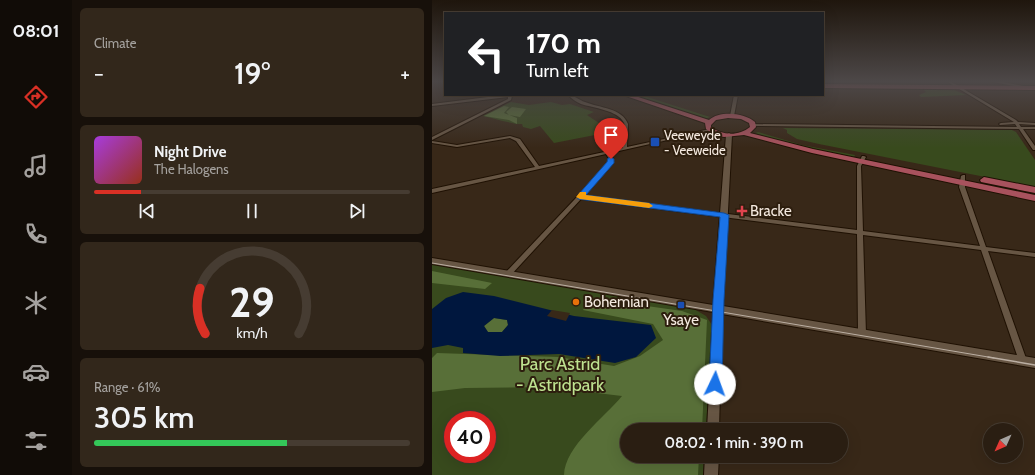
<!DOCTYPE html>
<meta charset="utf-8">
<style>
:root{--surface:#2a1e12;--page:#32271b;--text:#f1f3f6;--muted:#a5a29f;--line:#463c32;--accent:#d93025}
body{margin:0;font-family:Cabin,sans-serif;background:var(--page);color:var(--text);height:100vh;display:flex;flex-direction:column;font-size:15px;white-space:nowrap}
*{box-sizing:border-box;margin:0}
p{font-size:13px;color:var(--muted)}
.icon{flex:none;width:22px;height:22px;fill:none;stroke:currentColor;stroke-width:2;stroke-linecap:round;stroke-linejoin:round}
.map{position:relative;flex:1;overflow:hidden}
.side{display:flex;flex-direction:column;gap:8px;padding:8px;background:#17100a;width:360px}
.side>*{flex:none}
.guide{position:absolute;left:12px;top:12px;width:380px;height:84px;border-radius:0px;box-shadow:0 4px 16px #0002,0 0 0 1px var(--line);background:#202124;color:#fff;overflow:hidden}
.needle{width:26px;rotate:225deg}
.controls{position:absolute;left:551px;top:423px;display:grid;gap:8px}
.controls a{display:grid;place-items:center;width:40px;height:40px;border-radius:50%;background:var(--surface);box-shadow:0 4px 16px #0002,0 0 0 1px var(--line);font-size:20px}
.speed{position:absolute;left:12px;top:411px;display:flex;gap:8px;font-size:20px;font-weight:700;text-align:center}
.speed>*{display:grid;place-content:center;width:52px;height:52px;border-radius:50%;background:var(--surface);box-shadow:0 4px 16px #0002,0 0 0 1px var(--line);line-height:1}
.speed .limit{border:6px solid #d22;background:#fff;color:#111}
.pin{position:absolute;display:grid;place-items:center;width:34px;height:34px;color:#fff;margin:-41px -17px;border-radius:50% 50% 50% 0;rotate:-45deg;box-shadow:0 0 4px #0007}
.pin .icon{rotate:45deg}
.me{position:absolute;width:44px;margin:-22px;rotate:3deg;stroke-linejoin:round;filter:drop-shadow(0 0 3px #0008)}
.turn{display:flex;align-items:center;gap:14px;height:84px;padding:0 16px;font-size:18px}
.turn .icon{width:52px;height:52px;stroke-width:2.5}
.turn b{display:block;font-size:28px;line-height:34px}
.big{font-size:30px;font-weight:600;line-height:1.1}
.side .tile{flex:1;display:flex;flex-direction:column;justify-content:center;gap:6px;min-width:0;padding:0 14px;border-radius:6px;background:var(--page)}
.side .dial{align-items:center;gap:0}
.dial svg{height:104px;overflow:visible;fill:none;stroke:var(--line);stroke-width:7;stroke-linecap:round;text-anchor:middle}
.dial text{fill:var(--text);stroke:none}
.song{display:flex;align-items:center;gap:12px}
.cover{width:48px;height:48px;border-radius:6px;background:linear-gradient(135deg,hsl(280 70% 55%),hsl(10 70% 35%))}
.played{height:4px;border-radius:2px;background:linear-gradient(90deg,var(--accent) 15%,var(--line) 15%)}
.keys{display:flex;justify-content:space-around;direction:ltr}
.heat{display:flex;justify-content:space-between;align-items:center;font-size:22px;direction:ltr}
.charge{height:6px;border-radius:3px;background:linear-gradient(90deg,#34c759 61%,var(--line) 0)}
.trip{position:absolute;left:188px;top:423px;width:228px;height:40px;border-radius:20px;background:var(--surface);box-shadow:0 4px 16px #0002,0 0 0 1px var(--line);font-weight:600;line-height:40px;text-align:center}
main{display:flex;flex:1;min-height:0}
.tab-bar{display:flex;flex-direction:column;width:72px;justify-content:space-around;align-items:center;background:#110c07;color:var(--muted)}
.tab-bar .icon{width:28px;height:28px}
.tab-bar .selected{color:var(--accent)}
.tab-bar b{font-size:18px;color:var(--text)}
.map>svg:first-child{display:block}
.green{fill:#384a1d;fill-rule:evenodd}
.forest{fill:#586f38}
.water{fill:#00173e;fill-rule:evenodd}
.pier{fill:#382818}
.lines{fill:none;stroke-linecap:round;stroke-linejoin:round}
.minor-casing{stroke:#1f1103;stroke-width:2}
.tertiary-casing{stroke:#1f1103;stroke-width:2}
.primary-casing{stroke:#1f1103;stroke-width:2}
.minor{fill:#675644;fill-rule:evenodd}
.tertiary{fill:#675644;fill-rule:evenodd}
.primary{fill:#a8525d;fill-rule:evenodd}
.tram-far1{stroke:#bbafa3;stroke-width:1}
.tram{stroke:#bbafa3;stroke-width:1.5}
.route{fill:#1a73e8;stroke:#114b97}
.slow{fill:#f59e0b}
.transit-dot{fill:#1a4fb4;stroke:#2d1e0e;stroke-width:1.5}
.health-dot{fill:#e0444e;stroke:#2d1e0e;stroke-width:1.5}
.food-dot{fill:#e8710a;stroke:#2d1e0e;stroke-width:1.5}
.labels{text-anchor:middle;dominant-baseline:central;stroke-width:4;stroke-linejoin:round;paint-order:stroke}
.far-poi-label{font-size:13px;fill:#f5eae0;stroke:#2d1e0e;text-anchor:start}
.poi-label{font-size:15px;fill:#f5eae0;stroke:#2d1e0e;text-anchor:start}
.near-park-label{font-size:18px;fill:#bee290;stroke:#2d1e0e}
</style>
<main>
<nav class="tab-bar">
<b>08:01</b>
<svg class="icon selected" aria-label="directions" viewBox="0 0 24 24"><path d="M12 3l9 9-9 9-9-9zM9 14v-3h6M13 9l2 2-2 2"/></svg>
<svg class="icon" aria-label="music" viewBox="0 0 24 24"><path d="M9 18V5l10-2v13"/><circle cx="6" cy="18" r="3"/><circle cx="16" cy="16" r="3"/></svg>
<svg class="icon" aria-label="phone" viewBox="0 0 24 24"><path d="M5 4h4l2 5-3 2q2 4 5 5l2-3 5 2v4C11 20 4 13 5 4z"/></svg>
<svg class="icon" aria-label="climate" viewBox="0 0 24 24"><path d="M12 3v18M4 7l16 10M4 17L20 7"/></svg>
<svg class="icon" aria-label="car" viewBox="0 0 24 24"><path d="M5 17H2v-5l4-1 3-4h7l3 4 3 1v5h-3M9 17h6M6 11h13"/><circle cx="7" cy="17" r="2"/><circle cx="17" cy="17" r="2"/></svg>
<svg class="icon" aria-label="filters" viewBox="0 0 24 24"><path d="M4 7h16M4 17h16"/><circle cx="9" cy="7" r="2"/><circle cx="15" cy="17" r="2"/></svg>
</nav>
<section class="side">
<div class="tile"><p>Climate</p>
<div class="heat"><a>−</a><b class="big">19°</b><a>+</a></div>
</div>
<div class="tile">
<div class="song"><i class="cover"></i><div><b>Night Drive</b><p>The Halogens</p></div></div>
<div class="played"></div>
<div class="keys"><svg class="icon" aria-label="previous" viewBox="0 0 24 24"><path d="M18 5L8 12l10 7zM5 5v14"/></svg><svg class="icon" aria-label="pause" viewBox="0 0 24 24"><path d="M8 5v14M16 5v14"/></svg><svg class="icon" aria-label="next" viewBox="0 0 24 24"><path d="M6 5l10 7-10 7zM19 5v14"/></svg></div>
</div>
<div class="tile dial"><svg viewBox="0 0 100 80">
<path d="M14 69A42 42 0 1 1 86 69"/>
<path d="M14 69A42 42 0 0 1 10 34" stroke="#d93025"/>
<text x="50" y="56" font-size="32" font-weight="700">29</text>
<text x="50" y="72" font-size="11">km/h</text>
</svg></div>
<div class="tile"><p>Range · 61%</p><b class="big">305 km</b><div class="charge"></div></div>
</section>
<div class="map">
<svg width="603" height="475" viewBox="0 0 603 475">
<rect width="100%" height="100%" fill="#382818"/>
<!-- green -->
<path class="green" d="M491,89H520L534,95L489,97L487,95L494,92Z
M199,95H209L278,117L273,119Z
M79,102L97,105L119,102L130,105L138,104L162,112L155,115L170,125L168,134L122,143L108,126L99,129L91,127L90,124C84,125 60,118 51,116Z
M351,128L580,130L584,132L603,160V187L387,144L365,139L355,133V130Z
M326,132L370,145L423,155L421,159L330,137L332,136L323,133Z
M0,264L262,309L274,316L280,325L274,430H195V456H272L271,475H0ZM21,420H55V454H21Z"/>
<!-- forest -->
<path class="forest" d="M72,106L77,107L72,113L85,118V124L77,120L52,116Z
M80,107L94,109L88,117L77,115L74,112Z
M0,271L60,283L53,289L0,283Z
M159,298L250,311L275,320L270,430H195V456H267L266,475H132C133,446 172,418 190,396L114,387L33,388L0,392V358L5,353L126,357L182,366L208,356L231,340L221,324L151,310Z
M62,318L75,320L76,325L70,332H56L52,326Z"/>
<!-- water -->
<path class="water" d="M31,292L62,296L142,316L219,325L224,338L204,357L183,363L127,354L68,356L31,353V348L16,345L0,348V309L14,298ZM62,318L75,320L76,325L70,332H56L52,326Z"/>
<!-- pier -->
<path class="pier" d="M120,310L138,313L134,321L115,316Z"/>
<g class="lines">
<!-- minor casing -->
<g class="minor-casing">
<path id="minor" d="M514,81H518L584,120L586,122L603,123V125L587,124L589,127H603V129H591L603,146V150H601L587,129L321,126L319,125L321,124L585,127L583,124L568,125L567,124L569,123L582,122Z
M72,95H83L80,96L79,100L0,140V137L76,99V97L0,106V104Z
M136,95C142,95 147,100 153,102C168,108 190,108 196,124L195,147L278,129L280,130L178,153L181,159V163L152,196L425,230V166L430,156H432L434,157L429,166L431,231L548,246L527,187L529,176L531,175H533V187L554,247L603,253V257L556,251L595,361L594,363L591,364L588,363L587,361L549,250L431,235L434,334L433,336L430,337L427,336L426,334L425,234L149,199L78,276H74L73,274L74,272L177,163V159L174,154L0,193V189L103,167L84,141L78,138L25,147L0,143V141L25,145L78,136L88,139L107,166L191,148C189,140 195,131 192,123C186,110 161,108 149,104C144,102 140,99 136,95Z
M302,95H306L302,116L300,117L298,116Z"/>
</g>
<!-- tertiary casing -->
<g class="tertiary-casing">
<path id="tertiary" d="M556,81H567L600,88L598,89Z
M297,133L300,135L291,306L603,358V368L290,314L287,430H275L281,312L0,264V258L281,305L294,135Z
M273,456H287L286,475H272Z"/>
</g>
<!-- primary casing -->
<g class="primary-casing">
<path id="primary" d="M391,84L603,86V90L391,88Z
M191,95H200L277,120C288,110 313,113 323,122L324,127L318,133L381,149L603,195V201L380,153L312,135L292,137L283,135L274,129L273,123ZM296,118L309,119L317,123L318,127C307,136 291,136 279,127V125L284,120Z
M552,177L603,187V193L549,182L548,180Z"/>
</g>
<!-- minor -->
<use href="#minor" class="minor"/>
<!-- tertiary -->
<use href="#tertiary" class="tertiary"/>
<!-- primary -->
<use href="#primary" class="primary"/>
<!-- tram-far1 -->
<path class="tram-far1" d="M0,263L562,358"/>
<!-- tram -->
<path class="tram" d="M556,357L603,365"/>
</g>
<!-- sky -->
<linearGradient id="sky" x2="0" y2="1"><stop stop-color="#1f160d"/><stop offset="0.55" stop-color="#4d4848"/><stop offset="1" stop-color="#4d4848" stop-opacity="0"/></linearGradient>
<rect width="603" height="148" fill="url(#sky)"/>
<!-- route -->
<path class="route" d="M179,157L182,159V163L154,195L292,213L297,215L292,300L290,384L288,388L283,390L279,388L277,384L281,300L288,217L146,199V195L175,162L176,158Z"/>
<!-- slow -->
<path class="slow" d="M148,192H154V195L217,203L221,206L217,208L148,199L144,197Z"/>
<!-- markers -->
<g class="transit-dot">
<rect x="218" y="137" width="10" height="10" rx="2"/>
<rect x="245" y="301" width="8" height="8" rx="2"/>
</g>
<path class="health-dot" d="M308 205h4v4h4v4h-4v4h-4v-4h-4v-4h4z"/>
<circle class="food-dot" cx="144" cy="302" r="4"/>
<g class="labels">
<!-- far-poi labels -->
<g class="far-poi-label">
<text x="232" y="135">Veeweyde<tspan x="232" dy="15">- Veeweide</tspan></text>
</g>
<!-- poi labels -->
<g class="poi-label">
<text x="318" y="211">Bracke</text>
<text x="152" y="302">Bohemian</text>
<text x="249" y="320" text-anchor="middle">Ysaye</text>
</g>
<!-- near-park labels -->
<g class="near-park-label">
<text x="128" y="364">Parc Astrid<tspan x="128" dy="21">- Astridpark</tspan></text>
</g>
</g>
</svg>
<div class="controls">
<a><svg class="needle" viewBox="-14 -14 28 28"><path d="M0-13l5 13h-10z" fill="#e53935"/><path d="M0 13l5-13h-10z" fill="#a5a29f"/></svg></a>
</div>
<div class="speed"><div class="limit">40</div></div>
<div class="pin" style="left:179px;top:159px;background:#d93025"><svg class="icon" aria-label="arrive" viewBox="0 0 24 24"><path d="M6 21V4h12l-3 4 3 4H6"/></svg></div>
<svg class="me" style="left:283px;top:384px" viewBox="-20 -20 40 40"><circle r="19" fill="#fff"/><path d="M0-13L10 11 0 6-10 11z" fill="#1a73e8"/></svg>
<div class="trip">08:02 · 1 min · 390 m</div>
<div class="guide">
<div class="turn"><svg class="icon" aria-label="left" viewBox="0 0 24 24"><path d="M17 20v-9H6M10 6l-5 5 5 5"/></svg><div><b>170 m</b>Turn left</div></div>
</div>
</div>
</main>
